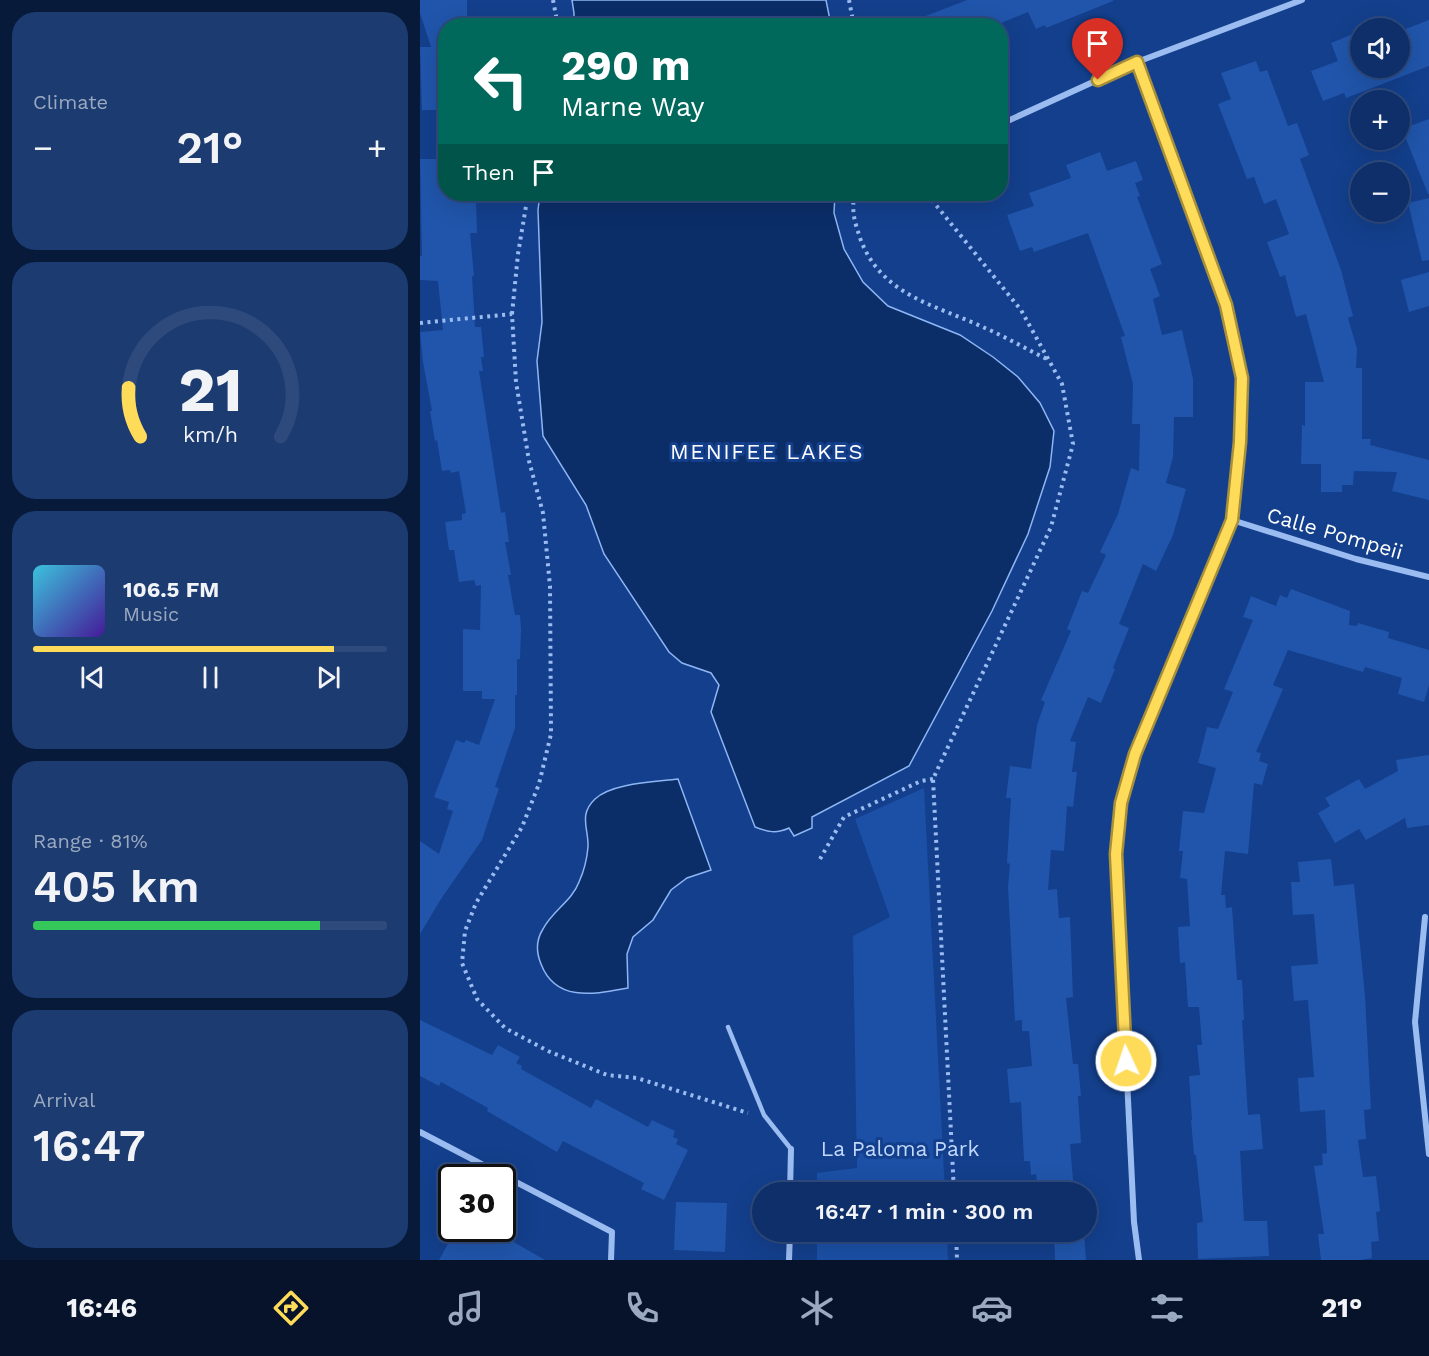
<!DOCTYPE html>
<meta charset="utf-8">
<style>
:root{--surface:#0e2f69;--page:#1c3b71;--text:#f1f3f6;--muted:#9ba9c0;--line:#2e4a7d;--accent:#ffdb5a}
body{margin:0;font-family:"Work Sans",sans-serif;background:var(--page);color:var(--text);height:100vh;display:flex;flex-direction:column;font-size:22px;white-space:nowrap}
*{box-sizing:border-box;margin:0}
p{font-size:20px;color:var(--muted)}
.icon{flex:none;width:33px;height:33px;fill:none;stroke:currentColor;stroke-width:2;stroke-linecap:round;stroke-linejoin:round}
.map{position:relative;flex:1;overflow:hidden}
.side{display:flex;flex-direction:column;gap:12px;padding:12px;background:#081a3a;width:420px}
.side>*{flex:none}
.top-card{position:absolute;left:18px;top:18px;width:570px;height:183px;border-radius:24px;box-shadow:0 6px 24px #0002,0 0 0 2px var(--line);background:#00695c;color:#fff;overflow:hidden}
.buttons{position:absolute;left:930px;top:18px;display:grid;gap:12px}
.buttons a{display:grid;place-items:center;width:60px;height:60px;border-radius:50%;background:var(--surface);box-shadow:0 6px 24px #0002,0 0 0 2px var(--line);font-size:30px}
.speed{position:absolute;left:18px;top:1164px;display:flex;gap:12px;font-size:30px;font-weight:700;text-align:center}
.speed>*{display:grid;place-content:center;width:78px;height:78px;border-radius:50%;background:var(--surface);box-shadow:0 6px 24px #0002,0 0 0 2px var(--line);line-height:1}
.speed .limit{border:3px solid #111;border-radius:9px;background:#fff;color:#111}
.pin{position:absolute;display:grid;place-items:center;width:51px;height:51px;color:#fff;margin:-62px -26px;border-radius:50% 50% 50% 0;rotate:-45deg;box-shadow:0 0 6px #0007}
.pin .icon{rotate:45deg}
.me{position:absolute;width:66px;margin:-33px;rotate:357deg;stroke-linejoin:round;filter:drop-shadow(0 0 4px #0008)}
.turn{display:flex;align-items:center;gap:21px;height:126px;padding:0 24px;font-size:27px}
.turn .icon{width:78px;height:78px;stroke-width:2.5}
.turn b{display:block;font-size:42px;line-height:51px}
.then{display:flex;align-items:center;height:57px;padding:0 24px;background:#0003;gap:12px;font-size:22px}
.big{font-size:45px;font-weight:600;line-height:1.1}
.side .card{flex:1;display:flex;flex-direction:column;justify-content:center;gap:9px;min-width:0;padding:0 21px;border-radius:24px;background:var(--page)}
.side .dial{align-items:center;gap:0}
.dial svg{height:156px;overflow:visible;fill:none;stroke:var(--line);stroke-width:7;stroke-linecap:round;text-anchor:middle}
.dial text{fill:var(--text);stroke:none}
.song{display:flex;align-items:center;gap:18px}
.cover{width:72px;height:72px;border-radius:9px;background:linear-gradient(135deg,hsl(190 70% 55%),hsl(260 70% 35%))}
.played{height:6px;border-radius:3px;background:linear-gradient(90deg,var(--accent) 85%,var(--line) 85%)}
.keys{display:flex;justify-content:space-around;direction:ltr}
.heat{display:flex;justify-content:space-between;align-items:center;font-size:33px;direction:ltr}
.charge{height:9px;border-radius:4px;background:linear-gradient(90deg,#34c759 81%,var(--line) 0)}
.trip{position:absolute;left:332px;top:1182px;width:345px;height:60px;border-radius:30px;background:var(--surface);box-shadow:0 6px 24px #0002,0 0 0 2px var(--line);font-weight:600;line-height:60px;text-align:center}
.menu{display:flex;height:96px;justify-content:space-around;align-items:center;background:#06132a;color:var(--muted)}
.menu .icon{width:42px;height:42px}
.menu .active{color:var(--accent)}
.menu b{font-size:27px;color:var(--text)}
main{display:flex;flex:1;min-height:0}
.map>svg:first-child{display:block}
.green{fill:#1b50a6}
.water{fill:#0b2d68;stroke:#8db6f4;stroke-width:1.5}
.building{fill:#2055ab}
.lines{fill:none;stroke-linecap:round;stroke-linejoin:round}
.path{stroke:#9bbcf1;stroke-width:4;stroke-dasharray:3 4.5;stroke-linecap:butt}
.lane{stroke:#9bbcf1;stroke-width:4.5}
.street{stroke:#9bbcf1;stroke-width:6}
.route-casing{stroke:#a68e3a;stroke-width:15}
.route{stroke:#ffdb5a;stroke-width:10}
.labels{text-anchor:middle;dominant-baseline:central;stroke-width:6;stroke-linejoin:round;paint-order:stroke}
.street-label{font-size:21px;fill:#fff;stroke:#133f8c}
.park-label{font-size:21px;fill:#c1d8fc;stroke:#133f8c}
.neighbourhood-label{font-size:22px;letter-spacing:1.5px;fill:#fff;stroke:#133f8c}
</style>
<main>
<section class="side">
<div class="card"><p>Climate</p>
<div class="heat"><a>−</a><b class="big">21°</b><a>+</a></div>
</div>
<div class="card dial"><svg viewBox="0 0 100 80">
<path d="M14 69A42 42 0 1 1 86 69"/>
<path d="M14 69A42 42 0 0 1 8 44" stroke="#ffdb5a"/>
<text x="50" y="56" font-size="32" font-weight="700">21</text>
<text x="50" y="72" font-size="11">km/h</text>
</svg></div>
<div class="card">
<div class="song"><i class="cover"></i><div><b>106.5 FM</b><p>Music</p></div></div>
<div class="played"></div>
<div class="keys"><svg class="icon" aria-label="previous" viewBox="0 0 24 24"><path d="M18 5L8 12l10 7zM5 5v14"/></svg><svg class="icon" aria-label="pause" viewBox="0 0 24 24"><path d="M8 5v14M16 5v14"/></svg><svg class="icon" aria-label="next" viewBox="0 0 24 24"><path d="M6 5l10 7-10 7zM19 5v14"/></svg></div>
</div>
<div class="card"><p>Range · 81%</p><b class="big">405 km</b><div class="charge"></div></div>
<div class="card"><p>Arrival</p><b class="big">16:47</b></div>
</section>
<div class="map">
<svg width="1009" height="1260" viewBox="0 0 1009 1260">
<rect width="100%" height="100%" fill="#133f8c"/>
<!-- green -->
<path class="green" d="M504,788L525,1192H397V1173L437,1168L433,936L470,917L435,819Z
M397,1232H527L528,1260H397Z"/>
<!-- water -->
<path class="water" d="M152,0H406L411,25H154V13Z
M120,194H415L414,213L424,249L443,282L468,306L540,335L573,357L598,377L620,403L634,431L630,467L608,534L572,611L489,766L392,817V828L374,836L369,828C356,834 348,832 335,827L291,712L299,685L291,673L262,663L249,652L184,554L166,505L123,436L117,361L122,322L118,210Z
M258,779L291,870L267,878L251,890L233,920L213,937L207,954L208,988C175,994 136,1003 121,964C116,952 116,940 123,929C132,911 152,901 159,882C164,871 167,859 168,847C169,829 158,815 175,799C192,783 235,782 258,779Z"/>
<!-- building -->
<path class="building" d="M0,0H47V26H26V110H2L0,47H11L0,13Z
M547,0H693V1L626,28L625,25L616,29L608,12L574,26H485V24Z
M1009,20V66L926,98L924,93L903,101L891,71L918,61L911,43L940,31V68H980V31Z
M836,61L840,72L847,70L868,126L877,123L889,155L880,159L921,270L933,316L928,318L937,349L936,368H942V439H951L950,445L1009,460V500L972,491L977,472L934,471L933,485H922V492H901V464H881L882,425L885,426V382H904L886,314L876,317L865,275L860,277L847,242L869,234L856,199L844,204L834,177L827,179L798,104L811,99L801,73Z
M1009,119V194H1008L982,129Z
M680,152L687,171L716,161L723,180L715,183L720,196L717,197L742,264L730,269L740,296L733,299L742,335L762,330L773,379V417H754L753,457L746,483L766,489L753,535L736,571L723,564L699,624L709,628L693,668L695,669L681,703L668,697L650,741L656,742L652,772H657L653,807L647,806L644,851L631,850L628,890L637,889L639,918L650,917L653,997L646,998L653,1064H658L661,1096H658L661,1143L650,1144L654,1192H618L616,1174L611,1175L610,1161H604L601,1102L590,1103L587,1069L612,1066L609,1031H602V1020L595,1021L588,887L590,864L587,863L591,798H586L590,766L611,769L617,725L625,702L621,700L651,631L647,629L662,591L668,593L686,555L680,552L698,514L711,468L719,471L720,424H712L713,384L701,337L705,336L668,233L614,252L612,247L600,251L587,215L614,206L609,193L651,178L646,165Z
M0,159H26V194H47L48,201H56L57,233H50L54,276H52L55,327H61L64,357H61L63,371H59L81,513L85,512L89,542H85L91,575H88L95,615H100L101,629L100,659H97V695H95V728L75,787L79,788L62,840L21,899L0,934V841L19,854L33,811L27,809L29,802L14,797L36,740L44,743L46,740L59,745L75,699H62V691H43V629L60,630L61,585L56,586L54,580L39,582L34,550H29L25,522L42,520V514L46,513L39,471L31,473L30,470L22,471L17,440L15,441L10,411H12L3,362L0,332L23,330L18,281L0,280V256H2Z
M1009,198V260L1002,261L988,203Z
M1009,272V306L989,312L981,280Z
M871,589L930,611L929,625L937,626L938,623L969,632L968,638L1009,650V685L1004,702L978,694L982,678L945,667L943,672L868,650L853,685L863,689L836,752L841,753L839,761L848,764L842,785L834,783L828,854L805,851L801,895H805L806,908L812,907L817,980H822L824,1020H822L828,1115L840,1114L843,1149L820,1151L824,1221H847L849,1256L778,1259L777,1223L783,1222L776,1155H774L771,1120H772L769,1076L780,1075L777,1045H782L779,1007H768L765,962L760,963L758,927L770,926L767,879L760,878L763,851H759L763,811L784,813L796,768L778,763L787,727L798,729L813,692L804,689L833,620L823,617L831,596L856,606L860,595L867,598Z
M1009,755V825L987,828L985,818L946,840L939,829L915,843L898,813L910,806L905,798L939,779L945,789L978,771L976,760Z
M911,859L914,886L934,884L945,996L951,1109L944,1110L946,1139L938,1140L943,1177L956,1176L960,1211L956,1212L959,1241L951,1242L952,1258L941,1260H901L898,1234H904L894,1166L903,1165L902,1154L907,1153L905,1110L880,1112L878,1078L894,1077L888,1000L874,1001L871,966L898,964L894,914L873,915L871,882H880L878,862Z
M0,1020L72,1055L78,1045L100,1057L96,1063L102,1066L101,1069L171,1108L176,1099L228,1127L232,1120L255,1131L253,1137L258,1139L256,1144L268,1150L244,1200L221,1189L224,1183L143,1141L137,1152L67,1111L68,1108L21,1082L19,1086L0,1076Z
M256,1202L307,1203L305,1252L254,1250Z
M56,1228H89L85,1237L125,1260H19L35,1231L51,1239Z
M634,1232H664L666,1260H635Z"/>
<g class="lines">
<!-- path -->
<path class="path" d="M133,0L138,26
M429,0L434,26
M434,194C432,214 434,219 440,238C461,296 516,305 565,328C586,337 606,349 627,359
M507,194L601,310L642,384L653,444L631,527L513,779L534,1192
M92,314L98,254L108,194
M0,323L92,314L96,382L109,461L123,513L130,586L131,734L119,784L102,827L56,903L45,931L42,963L57,999L85,1028L128,1051L187,1075L217,1078L328,1113
M400,859L424,817L501,781L513,779
M536,1232L537,1260"/>
<!-- lane -->
<path class="lane" d="M308,1027L344,1115L371,1149"/>
<!-- street -->
<path class="street" d="M717,62L806,305L822,378L820,442L812,520L715,755L701,803L696,854L714,1222L719,1260
M581,124L717,62L882,0
M812,520L936,559L1009,577
M1005,917L995,1022L1009,1154
M0,1132L192,1232L191,1260
M370,1192L371,1149
M369,1260L370,1232"/>
</g>
<g class="lines">
<!-- route casing -->
<g class="route-casing">
<path id="route" d="M678,80L717,62L806,305L822,378L820,442L812,520L715,754L701,803L696,854L706,1061"/>
</g>
<!-- route -->
<use href="#route" class="route"/>
</g>
<g class="labels">
<!-- street labels -->
<g class="street-label">
<text transform="translate(915 533) rotate(16)">Calle Pompeii</text>
</g>
<!-- park labels -->
<g class="park-label">
<text x="480" y="1148">La Paloma Park</text>
</g>
<!-- neighbourhood labels -->
<g class="neighbourhood-label">
<text x="347" y="451">MENIFEE LAKES</text>
</g>
</g>
</svg>
<div class="buttons">
<a><svg class="icon" aria-label="sound" viewBox="0 0 24 24"><path d="M4 9h4l5-4v14l-5-4H4zM17 9q2 3 0 6"/></svg></a>
<a>+</a>
<a>−</a>
</div>
<div class="speed"><div class="limit">30</div></div>
<div class="pin" style="left:678px;top:80px;background:#d93025"><svg class="icon" aria-label="arrive" viewBox="0 0 24 24"><path d="M6 21V4h12l-3 4 3 4H6"/></svg></div>
<svg class="me" style="left:706px;top:1061px" viewBox="-20 -20 40 40"><circle r="17" fill="#ffdb5a" stroke="#fff" stroke-width="3"/><path d="M0-11L8 9 0 5-8 9z" fill="#fff"/></svg>
<div class="trip">16:47 · 1 min · 300 m</div>
<div class="top-card">
<div class="turn"><svg class="icon" aria-label="left" viewBox="0 0 24 24"><path d="M17 20v-9H6M10 6l-5 5 5 5"/></svg><div><b>290 m</b>Marne Way</div></div>
<div class="then">Then<svg class="icon" aria-label="arrive" viewBox="0 0 24 24"><path d="M6 21V4h12l-3 4 3 4H6"/></svg></div>
</div>
</div>
</main>
<nav class="menu">
<b>16:46</b>
<svg class="icon active" aria-label="directions" viewBox="0 0 24 24"><path d="M12 3l9 9-9 9-9-9zM9 14v-3h6M13 9l2 2-2 2"/></svg>
<svg class="icon" aria-label="music" viewBox="0 0 24 24"><path d="M9 18V5l10-2v13"/><circle cx="6" cy="18" r="3"/><circle cx="16" cy="16" r="3"/></svg>
<svg class="icon" aria-label="phone" viewBox="0 0 24 24"><path d="M5 4h4l2 5-3 2q2 4 5 5l2-3 5 2v4C11 20 4 13 5 4z"/></svg>
<svg class="icon" aria-label="climate" viewBox="0 0 24 24"><path d="M12 3v18M4 7l16 10M4 17L20 7"/></svg>
<svg class="icon" aria-label="car" viewBox="0 0 24 24"><path d="M5 17H2v-5l4-1 3-4h7l3 4 3 1v5h-3M9 17h6M6 11h13"/><circle cx="7" cy="17" r="2"/><circle cx="17" cy="17" r="2"/></svg>
<svg class="icon" aria-label="filters" viewBox="0 0 24 24"><path d="M4 7h16M4 17h16"/><circle cx="9" cy="7" r="2"/><circle cx="15" cy="17" r="2"/></svg>
<b>21°</b>
</nav>
